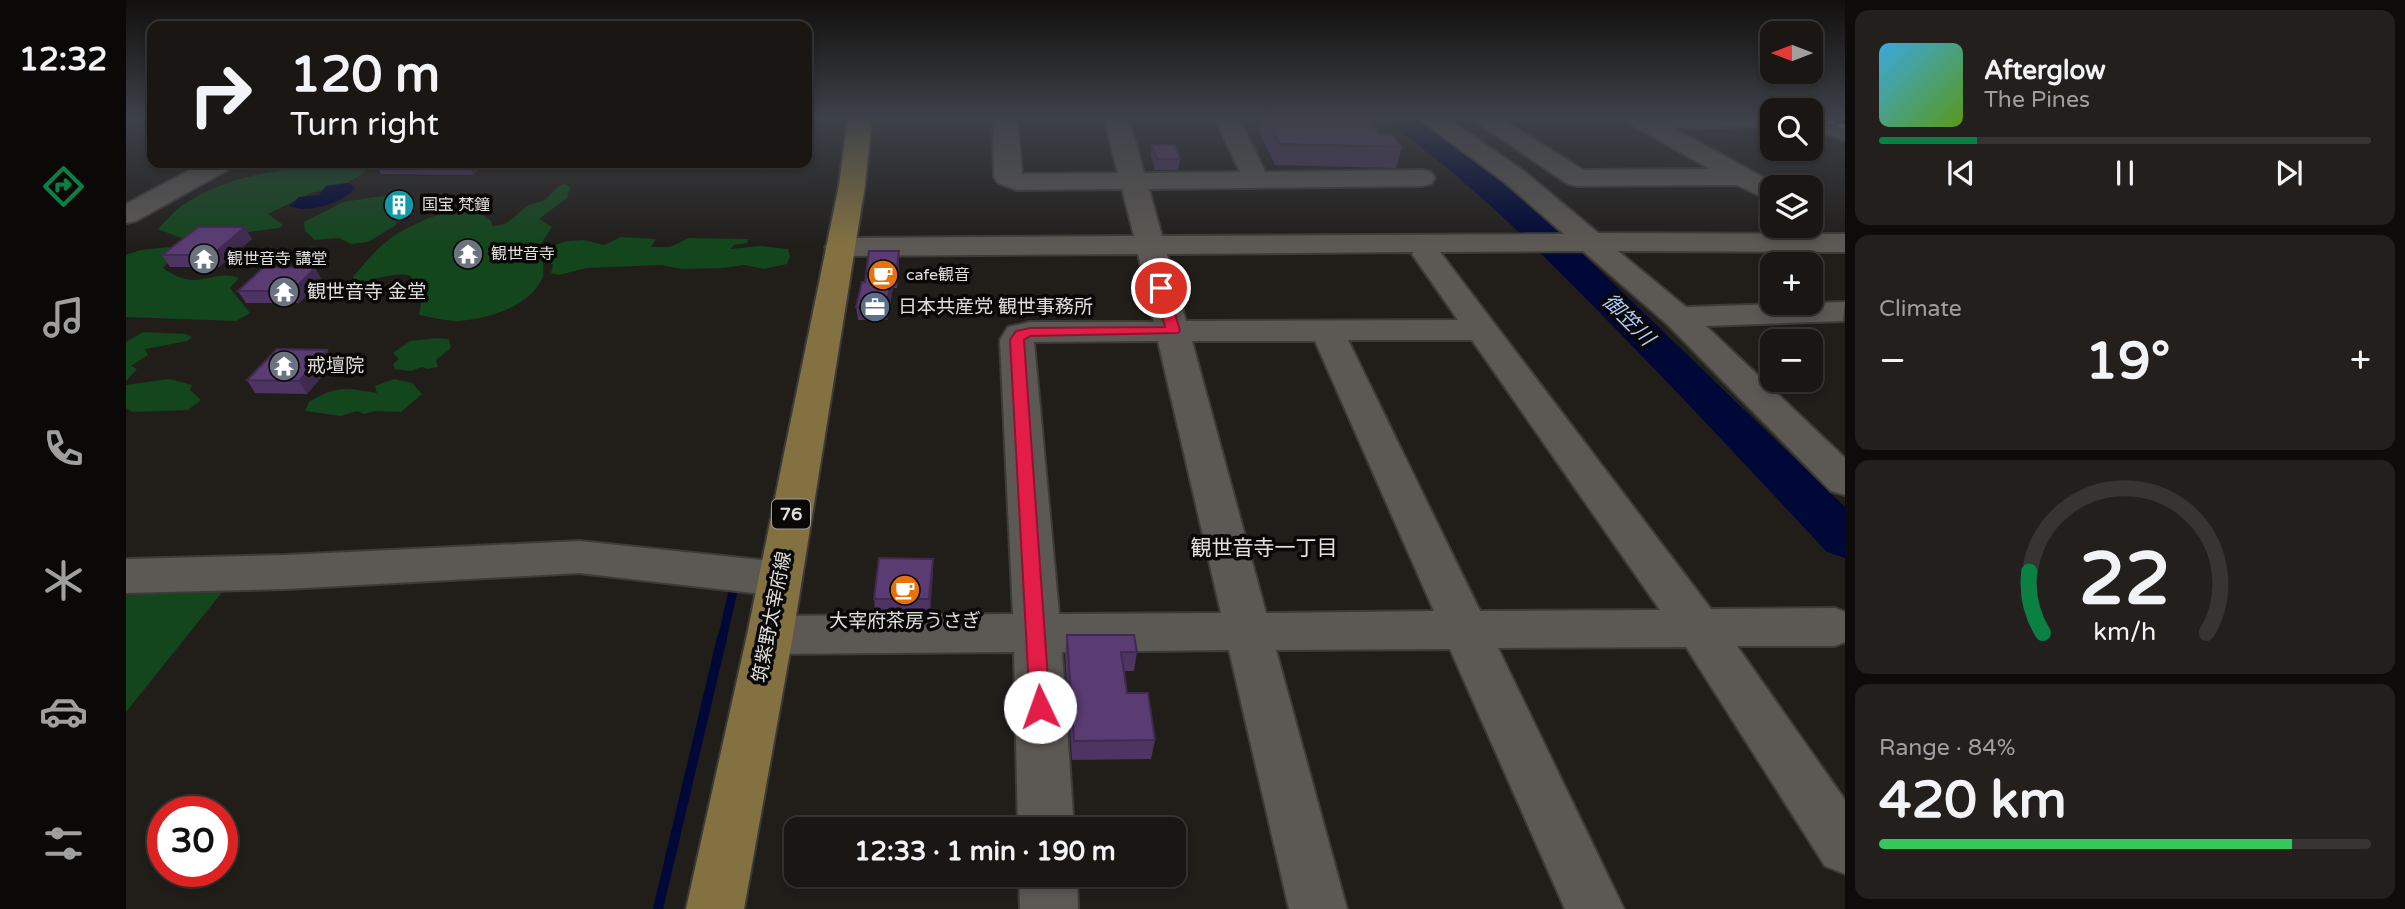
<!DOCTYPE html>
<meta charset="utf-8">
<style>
:root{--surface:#191614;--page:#221f1d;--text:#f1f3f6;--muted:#9f9fa0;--line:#373534;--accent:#0b8043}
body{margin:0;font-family:"Varela Round","Noto Sans JP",sans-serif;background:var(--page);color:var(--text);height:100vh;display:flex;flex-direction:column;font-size:26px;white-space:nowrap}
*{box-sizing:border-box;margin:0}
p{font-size:23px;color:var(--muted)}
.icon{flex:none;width:38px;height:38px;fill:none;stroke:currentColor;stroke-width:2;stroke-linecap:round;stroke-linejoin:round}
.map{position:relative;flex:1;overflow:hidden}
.drawer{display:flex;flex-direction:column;gap:10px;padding:10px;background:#0e0c0b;width:560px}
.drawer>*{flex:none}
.guide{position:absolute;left:21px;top:21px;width:665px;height:147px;border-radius:14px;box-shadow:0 4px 10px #0003,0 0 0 2px var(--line);background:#191614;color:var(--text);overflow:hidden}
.needle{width:46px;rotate:270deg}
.controls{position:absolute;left:1634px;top:21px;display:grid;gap:14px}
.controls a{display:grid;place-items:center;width:63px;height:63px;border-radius:14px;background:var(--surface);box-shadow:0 4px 10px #0003,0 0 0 2px var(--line);font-size:35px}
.speed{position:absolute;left:21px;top:796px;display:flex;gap:14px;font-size:35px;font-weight:700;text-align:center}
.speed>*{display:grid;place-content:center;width:91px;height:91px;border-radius:50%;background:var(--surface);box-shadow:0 4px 10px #0003,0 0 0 2px var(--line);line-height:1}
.speed .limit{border:10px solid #d22;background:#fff;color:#111}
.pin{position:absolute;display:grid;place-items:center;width:60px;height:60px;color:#fff;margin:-30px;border:4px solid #fff;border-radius:50%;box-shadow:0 2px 7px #0007}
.me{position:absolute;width:77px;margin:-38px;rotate:357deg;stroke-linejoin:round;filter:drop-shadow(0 0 5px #0008)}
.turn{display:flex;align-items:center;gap:24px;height:147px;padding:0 28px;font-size:32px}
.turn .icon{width:91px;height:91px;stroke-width:2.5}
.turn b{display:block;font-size:49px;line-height:60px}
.big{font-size:52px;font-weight:700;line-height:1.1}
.drawer .tile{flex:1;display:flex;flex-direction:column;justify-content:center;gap:10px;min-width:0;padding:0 24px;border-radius:14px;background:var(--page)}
.drawer .dial{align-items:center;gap:0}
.dial svg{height:182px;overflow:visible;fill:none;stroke:var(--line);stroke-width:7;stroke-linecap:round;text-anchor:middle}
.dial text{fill:var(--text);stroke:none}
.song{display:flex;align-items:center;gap:21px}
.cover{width:84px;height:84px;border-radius:10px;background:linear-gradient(135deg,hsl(200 70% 55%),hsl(90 70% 35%))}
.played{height:7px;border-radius:4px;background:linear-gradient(90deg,var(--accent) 20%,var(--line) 20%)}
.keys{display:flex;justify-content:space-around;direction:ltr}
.heat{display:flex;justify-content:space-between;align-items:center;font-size:38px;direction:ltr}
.charge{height:10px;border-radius:5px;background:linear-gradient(90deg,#34c759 84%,var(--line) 0)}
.trip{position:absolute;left:658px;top:817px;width:402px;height:70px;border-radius:14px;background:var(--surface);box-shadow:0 4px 10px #0003,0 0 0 2px var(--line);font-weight:700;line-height:70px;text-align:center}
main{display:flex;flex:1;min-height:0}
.tab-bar{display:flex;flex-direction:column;width:126px;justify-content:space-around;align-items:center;background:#0a0908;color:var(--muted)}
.tab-bar .icon{width:49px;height:49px}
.tab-bar .current{color:var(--accent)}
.tab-bar b{font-size:32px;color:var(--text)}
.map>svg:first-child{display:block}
.green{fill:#13461c}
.water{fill:#000838}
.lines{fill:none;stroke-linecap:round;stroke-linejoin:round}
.stream-far1{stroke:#000838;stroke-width:9}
.stream{stroke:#000838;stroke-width:10}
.river{fill:#000838;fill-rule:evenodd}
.minor-casing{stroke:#3d3b38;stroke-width:4}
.major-casing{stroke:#3d3b38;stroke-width:4}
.minor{fill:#5c5853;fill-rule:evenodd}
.major{fill:#837141;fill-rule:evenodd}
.rail{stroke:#b5b3b0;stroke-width:3.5;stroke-dasharray:6 6;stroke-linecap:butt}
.wall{fill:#4d3463}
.shaded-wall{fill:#3f2a50}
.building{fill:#5a3c73;stroke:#3f2a50;stroke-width:2}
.route{fill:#e11d48;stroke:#92132f;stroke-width:2}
.labels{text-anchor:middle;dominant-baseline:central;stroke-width:7;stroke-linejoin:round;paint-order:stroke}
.far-poi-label{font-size:16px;fill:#e0dedb;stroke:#090807;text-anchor:start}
.shield{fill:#090807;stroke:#a09e9b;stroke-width:2}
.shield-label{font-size:18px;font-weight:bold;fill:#e0dedb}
.poi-label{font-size:19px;fill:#e0dedb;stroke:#090807;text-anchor:start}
.street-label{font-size:19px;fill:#e0dedb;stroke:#090807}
.water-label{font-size:21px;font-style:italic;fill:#aecbfc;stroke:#090807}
.neighbourhood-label{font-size:21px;fill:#e3dfd9;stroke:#090807}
</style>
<main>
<nav class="tab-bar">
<b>12:32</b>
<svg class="icon current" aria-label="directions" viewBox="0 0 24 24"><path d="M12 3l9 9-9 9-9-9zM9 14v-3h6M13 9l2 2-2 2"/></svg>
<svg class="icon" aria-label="music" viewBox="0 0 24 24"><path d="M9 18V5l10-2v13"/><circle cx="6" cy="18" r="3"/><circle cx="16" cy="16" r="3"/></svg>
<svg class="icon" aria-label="phone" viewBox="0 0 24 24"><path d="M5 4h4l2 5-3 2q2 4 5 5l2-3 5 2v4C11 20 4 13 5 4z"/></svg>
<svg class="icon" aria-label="climate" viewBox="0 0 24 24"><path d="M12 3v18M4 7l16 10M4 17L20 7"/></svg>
<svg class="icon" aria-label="car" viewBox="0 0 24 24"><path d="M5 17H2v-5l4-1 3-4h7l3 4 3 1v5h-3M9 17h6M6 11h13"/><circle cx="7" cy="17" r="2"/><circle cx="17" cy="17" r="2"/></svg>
<svg class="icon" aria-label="filters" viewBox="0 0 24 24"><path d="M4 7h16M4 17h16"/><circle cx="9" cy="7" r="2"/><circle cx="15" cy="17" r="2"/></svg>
</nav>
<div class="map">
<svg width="1719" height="909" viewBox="0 0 1719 909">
<rect width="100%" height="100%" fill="#211e1a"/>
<!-- green -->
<path class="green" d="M239,169V172L215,187L185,193L142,214L157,225L153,228L60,240L32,229C41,220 49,209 60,203C113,169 177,166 239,169Z
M439,184L444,187L441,198L413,219L426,227L415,244L416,249L441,241L458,240L478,245L495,237L530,239L525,247H544L563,238L622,239L621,243L608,245L604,249L634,246L662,249L664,256L661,264L638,269L618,265L597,268L556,269L535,265L460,268L433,275L425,273L427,265L417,259C417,264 418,271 417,276C407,306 360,320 332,321C319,321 305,317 293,315L295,304L285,276C268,271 247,281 228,284L227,277C239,263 251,248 265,238C279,227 330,204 347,209C353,211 360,218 365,221L366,226C383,226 388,216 400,207C406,202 417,203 422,197C428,191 429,187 439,184Z
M269,194L275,197L258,208L272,213L270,225L242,242L225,244L213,238L189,240L179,231L178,222L217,202Z
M43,247L52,251L37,268C74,294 83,268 113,278L104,288L124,313L110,321L0,317V255L15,250Z
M17,332L59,334L66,337L61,341L19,349L22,355L5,366L11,369L0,381V342Z
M311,338L323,339L325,348L310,360L312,367L301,369L296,367L284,371L269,369L267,364L273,359L267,353L284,341Z
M43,379L66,385L64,390L75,400L62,410L7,412L0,408V385Z
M268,379L286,383L296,394L275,412L249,411L238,414L231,411L215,416L179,411L183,402C212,385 220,388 251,393L249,386Z
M0,580L105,581L0,712Z"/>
<!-- water -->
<path class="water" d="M221,183L230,187C216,204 182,214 163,206L173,197L193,195L200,186Z"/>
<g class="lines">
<!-- stream-far1 -->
<path class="stream-far1" d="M596,639L608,587"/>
<!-- stream -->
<path class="stream" d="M532,909L596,638"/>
<!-- river -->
<path class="river" d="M1258,117H1292L1330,143L1406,205L1719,507V558L1701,552C1626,472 1552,392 1475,314C1407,245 1341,178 1262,123Z"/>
<!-- minor casing -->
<g class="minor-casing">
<path id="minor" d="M867,117H891L896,174L992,173L978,117H1002L1018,173L1114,172L1088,117H1112L1139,172L1296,170L1305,172L1309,178L1305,184L1296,186L1023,189L1036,236L1438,234L1381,184L1291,117H1319L1399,172L1472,233L1719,234V252L1492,251L1560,307L1719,302L1717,321L1580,326L1719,458V495L1705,491L1541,324L1457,251L1314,252L1585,609L1709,608L1719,612V642L1709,646H1611L1719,800V874L1699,866L1560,647L1372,648L1498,909H1439L1324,649L1150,650L1221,909H1163L1103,650L936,652L948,830H892L888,652L644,654L628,648L621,635L628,622L644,616L887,614L874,340L882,327L904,322H1028L1012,254L714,256L704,253L699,247L704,241L714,238L1008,236L996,189L891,190L872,183L868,177ZM1288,252L1286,254L1332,320L1060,321L1041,254ZM1222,340H1346L1534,610L1354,611ZM1032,341L1095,613L933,614L908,342ZM1066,341H1189L1308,611L1140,613Z
M1343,117H1372L1457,170L1584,169L1501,122L1497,117H1647V126L1547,128L1655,187H1647V202L1611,185L1451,186L1442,184Z
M1685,117L1719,125V140L1685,130Z
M77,163H109L105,168L10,221L0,223V204Z
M453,541L654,562L670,567L676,579L670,591L654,596L453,573L160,589L0,593V559L160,555Z
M893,875H951L952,909H894Z"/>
</g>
<!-- major casing -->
<g class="major-casing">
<path id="major" d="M722,117H746L739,185L667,635L618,909H560L621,635L713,185Z"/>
</g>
<!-- minor -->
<use href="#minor" class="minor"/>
<!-- major -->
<use href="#major" class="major"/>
<!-- rail -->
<path class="rail" d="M1690,117L1719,127"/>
</g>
<!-- wall -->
<path class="wall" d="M1136,117H1241L1253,134L1276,147L1270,168L1149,165L1133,132Z
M1026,145L1054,159L1052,170H1029L1025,156Z
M250,163H359L347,175L255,174Z
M126,239L93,267H44L36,255Z
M773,251V263L771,288H767L761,320H732L730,307L739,282Z
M189,268L196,280L173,303H120L112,291Z
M201,350L208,362L181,394L129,393L121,380Z
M807,572L804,612H749L748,599Z
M941,635L1011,652L1008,671H998L1001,693L1029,740L1025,759L946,760L939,655Z"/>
<!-- shaded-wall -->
<path class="shaded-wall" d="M342,163H359L347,175Z
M119,227L126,239L93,267L86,255Z
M773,251V263L771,288L770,275Z
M189,268L196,280L173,303L166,291Z
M766,275L767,288L761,320L760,308Z
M201,350L208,362L181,394L173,381Z
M807,559V572L804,612L803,599Z"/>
<!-- building -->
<path class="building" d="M1139,117H1241L1253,134H1266L1276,147L1154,144Z
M1026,145H1049L1054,159H1031Z
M72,227H119L86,255H36Z
M743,251H773L770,275H766L760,308L730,307L736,282H739Z
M138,267L189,268L166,291H112Z
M151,349L201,350L173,381L121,380Z
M753,558L807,559L803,599H748Z
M941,635H1008L1011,652H995L1001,693H1022L1029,740L948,741Z"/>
<!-- sky -->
<linearGradient id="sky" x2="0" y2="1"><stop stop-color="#12100e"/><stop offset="0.48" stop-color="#3d4149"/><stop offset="1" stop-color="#3d4149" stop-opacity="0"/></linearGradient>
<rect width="1719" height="245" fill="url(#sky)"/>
<!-- route -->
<path class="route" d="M1035,284L1042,288L1054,331L1052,333L904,336L898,340L924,707L921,713L914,716L907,713L904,707L884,340L890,331L904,328L1039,327L1029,288Z"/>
<!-- icons -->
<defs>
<g id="building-disc" transform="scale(1.575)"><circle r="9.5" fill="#0f9aa8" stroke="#090807"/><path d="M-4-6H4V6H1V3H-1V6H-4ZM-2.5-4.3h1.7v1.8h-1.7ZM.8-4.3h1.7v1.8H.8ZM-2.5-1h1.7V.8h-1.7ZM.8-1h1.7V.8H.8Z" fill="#fff"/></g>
<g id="temple-disc" transform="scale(1.575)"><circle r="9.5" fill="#6b7280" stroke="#090807"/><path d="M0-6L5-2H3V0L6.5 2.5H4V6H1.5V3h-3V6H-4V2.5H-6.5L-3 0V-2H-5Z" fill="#fff"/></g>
<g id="cafe-disc" transform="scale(1.575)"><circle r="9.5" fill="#e8710a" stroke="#090807"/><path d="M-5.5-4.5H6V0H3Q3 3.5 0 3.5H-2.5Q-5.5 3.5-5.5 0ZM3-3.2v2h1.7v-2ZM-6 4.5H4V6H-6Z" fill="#fff"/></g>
<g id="office-disc" transform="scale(1.575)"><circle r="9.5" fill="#5c6f8a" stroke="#090807"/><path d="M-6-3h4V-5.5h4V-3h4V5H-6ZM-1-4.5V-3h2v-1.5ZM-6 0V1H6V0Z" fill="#fff"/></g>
</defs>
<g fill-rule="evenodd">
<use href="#building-disc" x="273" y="205"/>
<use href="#temple-disc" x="342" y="254"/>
<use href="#temple-disc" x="78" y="259"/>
<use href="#cafe-disc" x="757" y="275"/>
<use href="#temple-disc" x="158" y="292"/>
<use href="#office-disc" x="749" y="307"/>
<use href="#temple-disc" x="158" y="366"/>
<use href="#cafe-disc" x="779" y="590"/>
</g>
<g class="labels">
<!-- far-poi labels -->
<g class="far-poi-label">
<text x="296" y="205">国宝 梵鐘</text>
<text x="365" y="254">観世音寺</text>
<text x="101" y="259">観世音寺 講堂</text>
<text x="780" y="275">cafe観音</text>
</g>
<!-- shield labels -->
<rect class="shield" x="646" y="499.5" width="38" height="29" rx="5"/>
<g class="shield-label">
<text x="665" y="514">76</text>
</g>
<!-- poi labels -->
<g class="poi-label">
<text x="181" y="292">観世音寺 金堂</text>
<text x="772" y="307">日本共産党 観世事務所</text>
<text x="181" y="366">戒壇院</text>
<text x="779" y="621" text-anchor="middle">大宰府茶房うさぎ</text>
</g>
<!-- street labels -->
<g class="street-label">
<text transform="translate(646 617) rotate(-79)">筑紫野太宰府線</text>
</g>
<!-- water labels -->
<g class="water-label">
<text transform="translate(1502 320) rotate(45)">御笠川</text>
</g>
<!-- neighbourhood labels -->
<g class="neighbourhood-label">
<text x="1138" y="548">観世音寺一丁目</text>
</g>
</g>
</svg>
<div class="controls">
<a><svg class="needle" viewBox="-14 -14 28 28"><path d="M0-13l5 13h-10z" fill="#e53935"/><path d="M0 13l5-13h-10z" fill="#9f9fa0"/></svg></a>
<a><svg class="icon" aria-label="search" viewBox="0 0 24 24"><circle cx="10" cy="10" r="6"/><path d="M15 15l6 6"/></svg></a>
<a><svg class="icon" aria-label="layers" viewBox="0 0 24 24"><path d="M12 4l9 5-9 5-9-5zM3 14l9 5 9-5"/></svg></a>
<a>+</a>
<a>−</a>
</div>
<div class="speed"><div class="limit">30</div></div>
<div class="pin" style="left:1035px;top:288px;background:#d93025"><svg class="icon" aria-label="arrive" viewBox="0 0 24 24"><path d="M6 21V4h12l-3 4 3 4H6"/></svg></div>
<svg class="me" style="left:914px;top:707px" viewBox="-20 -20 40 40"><circle r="19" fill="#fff"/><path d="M0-13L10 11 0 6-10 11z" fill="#e11d48"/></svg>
<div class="trip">12:33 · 1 min · 190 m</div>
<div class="guide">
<div class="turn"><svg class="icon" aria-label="right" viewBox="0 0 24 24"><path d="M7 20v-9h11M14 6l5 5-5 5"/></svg><div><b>120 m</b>Turn right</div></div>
</div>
</div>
<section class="drawer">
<div class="tile">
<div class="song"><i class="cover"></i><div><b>Afterglow</b><p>The Pines</p></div></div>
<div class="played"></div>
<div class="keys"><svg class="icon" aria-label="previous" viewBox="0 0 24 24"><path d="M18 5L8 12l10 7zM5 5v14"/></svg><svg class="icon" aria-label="pause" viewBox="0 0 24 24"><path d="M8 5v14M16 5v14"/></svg><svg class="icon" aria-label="next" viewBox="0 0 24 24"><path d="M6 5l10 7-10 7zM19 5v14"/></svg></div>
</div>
<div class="tile"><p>Climate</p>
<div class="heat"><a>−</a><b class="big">19°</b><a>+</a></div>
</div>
<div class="tile dial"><svg viewBox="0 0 100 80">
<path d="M14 69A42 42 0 1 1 86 69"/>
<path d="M14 69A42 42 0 0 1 8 42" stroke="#0b8043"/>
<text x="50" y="56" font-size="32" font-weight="700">22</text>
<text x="50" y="72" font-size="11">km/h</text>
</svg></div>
<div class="tile"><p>Range · 84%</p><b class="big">420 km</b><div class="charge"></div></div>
</section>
</main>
